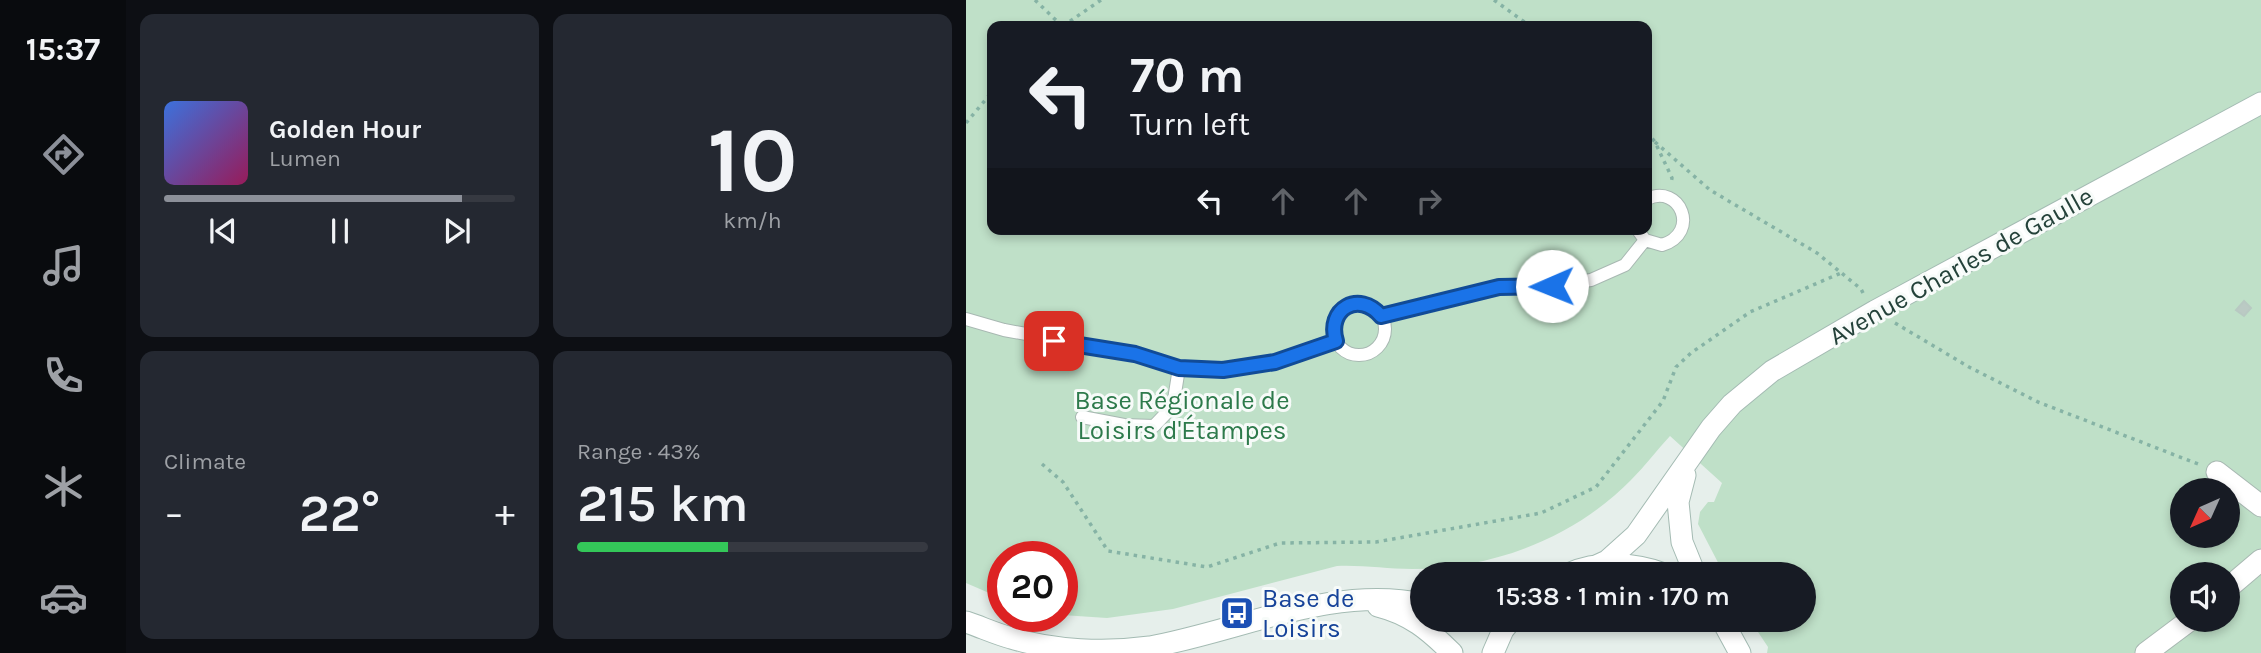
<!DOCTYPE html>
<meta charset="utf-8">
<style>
:root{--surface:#171b24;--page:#242831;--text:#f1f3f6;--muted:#9ea1a6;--line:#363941;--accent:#8c9099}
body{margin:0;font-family:Karla,sans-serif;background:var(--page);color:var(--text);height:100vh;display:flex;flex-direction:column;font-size:26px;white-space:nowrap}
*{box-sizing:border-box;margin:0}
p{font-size:23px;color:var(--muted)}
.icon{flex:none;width:38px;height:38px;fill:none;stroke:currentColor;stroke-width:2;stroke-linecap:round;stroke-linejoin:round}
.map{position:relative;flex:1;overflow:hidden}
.details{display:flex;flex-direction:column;gap:14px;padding:14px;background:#0d0f14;width:840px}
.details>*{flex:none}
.guide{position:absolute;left:21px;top:21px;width:665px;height:214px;border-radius:14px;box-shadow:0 4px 10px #0003;background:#171b24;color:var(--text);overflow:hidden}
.needle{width:46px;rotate:225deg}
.fabs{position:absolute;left:1204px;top:478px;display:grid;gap:14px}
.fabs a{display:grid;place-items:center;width:70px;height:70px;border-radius:50%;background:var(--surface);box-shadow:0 4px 10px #0003;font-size:35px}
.speed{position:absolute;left:21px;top:541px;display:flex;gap:14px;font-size:35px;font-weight:700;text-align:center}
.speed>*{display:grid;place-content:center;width:91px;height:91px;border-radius:50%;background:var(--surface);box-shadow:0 4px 10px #0003;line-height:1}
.speed .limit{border:10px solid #d22;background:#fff;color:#111}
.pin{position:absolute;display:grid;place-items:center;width:60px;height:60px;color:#fff;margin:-30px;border-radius:14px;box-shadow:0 4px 10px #0006}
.me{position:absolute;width:77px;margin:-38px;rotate:269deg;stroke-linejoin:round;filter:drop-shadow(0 0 5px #0008)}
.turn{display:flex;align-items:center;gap:24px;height:147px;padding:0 28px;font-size:32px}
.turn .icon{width:91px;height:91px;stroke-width:2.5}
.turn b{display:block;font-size:49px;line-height:60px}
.lanes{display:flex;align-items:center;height:66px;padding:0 28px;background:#0003;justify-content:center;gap:35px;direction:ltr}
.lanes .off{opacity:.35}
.big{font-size:52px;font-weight:600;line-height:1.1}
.details .widget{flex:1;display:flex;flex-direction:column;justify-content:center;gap:10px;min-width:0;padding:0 24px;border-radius:14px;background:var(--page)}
.details .dial{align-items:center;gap:0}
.dial b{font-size:91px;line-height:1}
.song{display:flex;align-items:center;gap:21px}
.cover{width:84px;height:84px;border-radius:10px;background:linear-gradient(135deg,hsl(220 70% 55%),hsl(330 70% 35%))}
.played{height:7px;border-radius:4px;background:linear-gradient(90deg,var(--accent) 85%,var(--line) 85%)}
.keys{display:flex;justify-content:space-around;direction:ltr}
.heat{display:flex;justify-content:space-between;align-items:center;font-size:38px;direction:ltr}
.charge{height:10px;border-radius:5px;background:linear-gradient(90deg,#34c759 43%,var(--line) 0)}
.details .tiles{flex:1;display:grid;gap:14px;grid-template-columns:repeat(2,1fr)}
.trip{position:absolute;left:444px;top:562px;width:406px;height:70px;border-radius:35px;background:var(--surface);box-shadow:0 4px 10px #0003;font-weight:600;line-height:70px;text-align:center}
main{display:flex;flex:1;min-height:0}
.dock{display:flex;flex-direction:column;width:126px;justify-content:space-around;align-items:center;background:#090b0e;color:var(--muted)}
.dock .icon{width:49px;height:49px}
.dock .active{color:var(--accent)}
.dock b{font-size:32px;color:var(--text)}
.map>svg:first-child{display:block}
.green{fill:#bfe0c8;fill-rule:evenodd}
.building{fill:#bbcac4;stroke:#b8c9c2;stroke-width:2}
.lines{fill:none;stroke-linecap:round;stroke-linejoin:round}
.lane-casing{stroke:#a8b8b2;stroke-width:14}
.street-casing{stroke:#a8b8b2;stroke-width:23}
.secondary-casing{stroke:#a4bbb3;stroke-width:23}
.path{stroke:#86b3a5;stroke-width:3.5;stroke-dasharray:3.5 5;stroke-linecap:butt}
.lane{stroke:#fff;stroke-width:12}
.street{stroke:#fff;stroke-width:21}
.secondary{stroke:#fff;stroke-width:21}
.route-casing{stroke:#114b97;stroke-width:18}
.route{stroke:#1a73e8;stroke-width:12}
.labels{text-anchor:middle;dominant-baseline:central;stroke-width:6;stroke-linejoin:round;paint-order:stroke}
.street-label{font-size:26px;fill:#24423a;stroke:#f7fbf9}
.park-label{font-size:26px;fill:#2d7a4b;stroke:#f7fbf9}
.transit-label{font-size:26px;fill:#164399;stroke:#f7fbf9;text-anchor:start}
</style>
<main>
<nav class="dock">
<b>15:37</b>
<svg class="icon active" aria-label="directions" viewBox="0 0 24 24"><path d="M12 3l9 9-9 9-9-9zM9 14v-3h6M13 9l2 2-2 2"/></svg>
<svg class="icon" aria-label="music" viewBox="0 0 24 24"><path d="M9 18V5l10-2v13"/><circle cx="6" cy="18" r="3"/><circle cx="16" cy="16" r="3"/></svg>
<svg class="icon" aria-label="phone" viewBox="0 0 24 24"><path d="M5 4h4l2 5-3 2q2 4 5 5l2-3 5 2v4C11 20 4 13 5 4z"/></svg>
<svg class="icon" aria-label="climate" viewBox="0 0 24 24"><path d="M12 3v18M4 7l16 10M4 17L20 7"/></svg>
<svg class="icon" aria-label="car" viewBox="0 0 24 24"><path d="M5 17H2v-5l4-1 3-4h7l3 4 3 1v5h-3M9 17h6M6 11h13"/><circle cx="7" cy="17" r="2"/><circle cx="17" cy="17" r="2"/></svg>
</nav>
<section class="details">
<div class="tiles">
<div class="widget">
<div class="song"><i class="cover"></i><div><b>Golden Hour</b><p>Lumen</p></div></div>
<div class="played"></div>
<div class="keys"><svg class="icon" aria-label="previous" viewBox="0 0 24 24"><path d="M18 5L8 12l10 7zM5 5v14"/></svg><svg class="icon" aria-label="pause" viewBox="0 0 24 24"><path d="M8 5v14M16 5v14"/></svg><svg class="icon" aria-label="next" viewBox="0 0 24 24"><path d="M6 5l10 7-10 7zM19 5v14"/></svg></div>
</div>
<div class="widget dial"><b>10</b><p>km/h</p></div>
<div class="widget"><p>Climate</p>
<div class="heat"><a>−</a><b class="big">22°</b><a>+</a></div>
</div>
<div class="widget"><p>Range · 43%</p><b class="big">215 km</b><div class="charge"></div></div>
</div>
</section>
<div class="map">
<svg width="1295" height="653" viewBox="0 0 1295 653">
<rect width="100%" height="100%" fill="#e6efeb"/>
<!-- green -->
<path class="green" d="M0,0H1295V653H801L802,647L784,620H838V574H758L732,524L734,512L742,502H748L756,483L704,436C691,450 679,466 665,480C608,538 527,569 446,569C421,569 397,565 371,566L207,609L141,618L96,615V556H37V599L0,583ZM26,26H681V229H26ZM1216,490H1262V536H1216ZM1216,574H1262V620H1216Z"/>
<!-- building -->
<path class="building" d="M1278,301L1285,308L1278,316L1270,310Z"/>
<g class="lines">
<!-- lane casing -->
<g class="lane-casing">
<path id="lane" d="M671,229L679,240L696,245C735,233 714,183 681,199
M367 329a26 26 0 1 1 52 0a26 26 0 1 1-52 0Z
M415,316L533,287L586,286L625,280L659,265L679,240
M0,319L38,330L169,354L213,368L257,370L309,362L370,341
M116,417L158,425L188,426L207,406L213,368"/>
</g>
<!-- street casing -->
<g class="street-casing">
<path id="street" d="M1251,472L1295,506
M1262,588L1295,560
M1180,653L1224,620"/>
</g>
<!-- secondary casing -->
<g class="secondary-casing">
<path id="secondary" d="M719,475L712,502L716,542L729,574
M630,566L641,561L670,535L745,428L766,404L806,371L909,311L1295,103
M602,574C632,561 668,562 698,574
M412,606C444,614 463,630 486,653
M756,620L774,653
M0,622C15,627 30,634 45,638C88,651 140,653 184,647C273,631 365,585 457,604
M527,653L537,630L545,620"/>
</g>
<!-- path -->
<path class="path" d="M69,0L96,26
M528,0L564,26
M97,26L135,0
M0,123L26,92
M681,132L689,142L706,178L705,183
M689,142L744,190L851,253L895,289L898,295
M929,323L1003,367L1072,402L1232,464
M76,464L97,482L142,551L241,567L314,543L410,542L575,513L630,487L697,401L710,367L725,353L784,312L875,273"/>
<!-- lane -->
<use href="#lane" class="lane"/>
<!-- street -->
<use href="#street" class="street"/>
<!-- secondary -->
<use href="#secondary" class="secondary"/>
</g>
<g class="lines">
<!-- route casing -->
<g class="route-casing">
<path id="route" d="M88,341L169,354L213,368L257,370L309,362L370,341C360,309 393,290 415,316L533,287L586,286"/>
</g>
<!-- route -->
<use href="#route" class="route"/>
</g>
<!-- icons -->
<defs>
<g id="bus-square" transform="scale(1.75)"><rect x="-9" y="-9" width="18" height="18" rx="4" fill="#1a4fb4" stroke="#f7fbf9"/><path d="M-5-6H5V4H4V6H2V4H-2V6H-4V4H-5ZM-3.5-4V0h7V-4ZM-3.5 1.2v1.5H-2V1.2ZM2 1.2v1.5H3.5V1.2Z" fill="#fff"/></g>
</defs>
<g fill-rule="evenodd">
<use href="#bus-square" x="271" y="613"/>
</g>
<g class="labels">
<!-- street labels -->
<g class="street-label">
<text transform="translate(995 266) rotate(-29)">Avenue Charles de Gaulle</text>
</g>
<!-- park labels -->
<g class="park-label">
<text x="216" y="400">Base Régionale de<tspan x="216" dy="30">Loisirs d'Étampes</tspan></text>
</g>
<!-- transit labels -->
<g class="transit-label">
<text x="296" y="598">Base de<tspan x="296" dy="30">Loisirs</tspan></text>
</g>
</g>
</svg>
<div class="fabs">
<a><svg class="needle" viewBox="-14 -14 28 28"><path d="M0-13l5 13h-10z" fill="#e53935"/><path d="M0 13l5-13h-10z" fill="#9ea1a6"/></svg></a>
<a><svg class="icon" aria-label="sound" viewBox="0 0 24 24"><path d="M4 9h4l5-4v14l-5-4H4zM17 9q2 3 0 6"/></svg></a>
</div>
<div class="speed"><div class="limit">20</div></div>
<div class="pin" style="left:88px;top:341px;background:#d93025"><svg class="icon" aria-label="arrive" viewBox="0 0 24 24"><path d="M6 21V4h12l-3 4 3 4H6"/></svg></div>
<svg class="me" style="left:586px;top:286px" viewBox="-20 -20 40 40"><circle r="19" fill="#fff"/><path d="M0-13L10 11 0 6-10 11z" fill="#1a73e8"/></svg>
<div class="trip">15:38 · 1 min · 170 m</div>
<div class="guide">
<div class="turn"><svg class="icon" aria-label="left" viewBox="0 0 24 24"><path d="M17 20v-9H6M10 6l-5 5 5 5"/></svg><div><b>70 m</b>Turn left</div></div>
<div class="lanes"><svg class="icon" aria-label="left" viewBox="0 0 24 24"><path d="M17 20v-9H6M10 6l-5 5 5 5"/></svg><svg class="icon off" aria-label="ahead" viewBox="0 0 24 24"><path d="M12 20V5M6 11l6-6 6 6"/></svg><svg class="icon off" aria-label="ahead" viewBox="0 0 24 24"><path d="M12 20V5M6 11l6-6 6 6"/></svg><svg class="icon off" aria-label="right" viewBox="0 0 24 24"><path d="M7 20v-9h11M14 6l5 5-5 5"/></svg></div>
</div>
</div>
</main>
